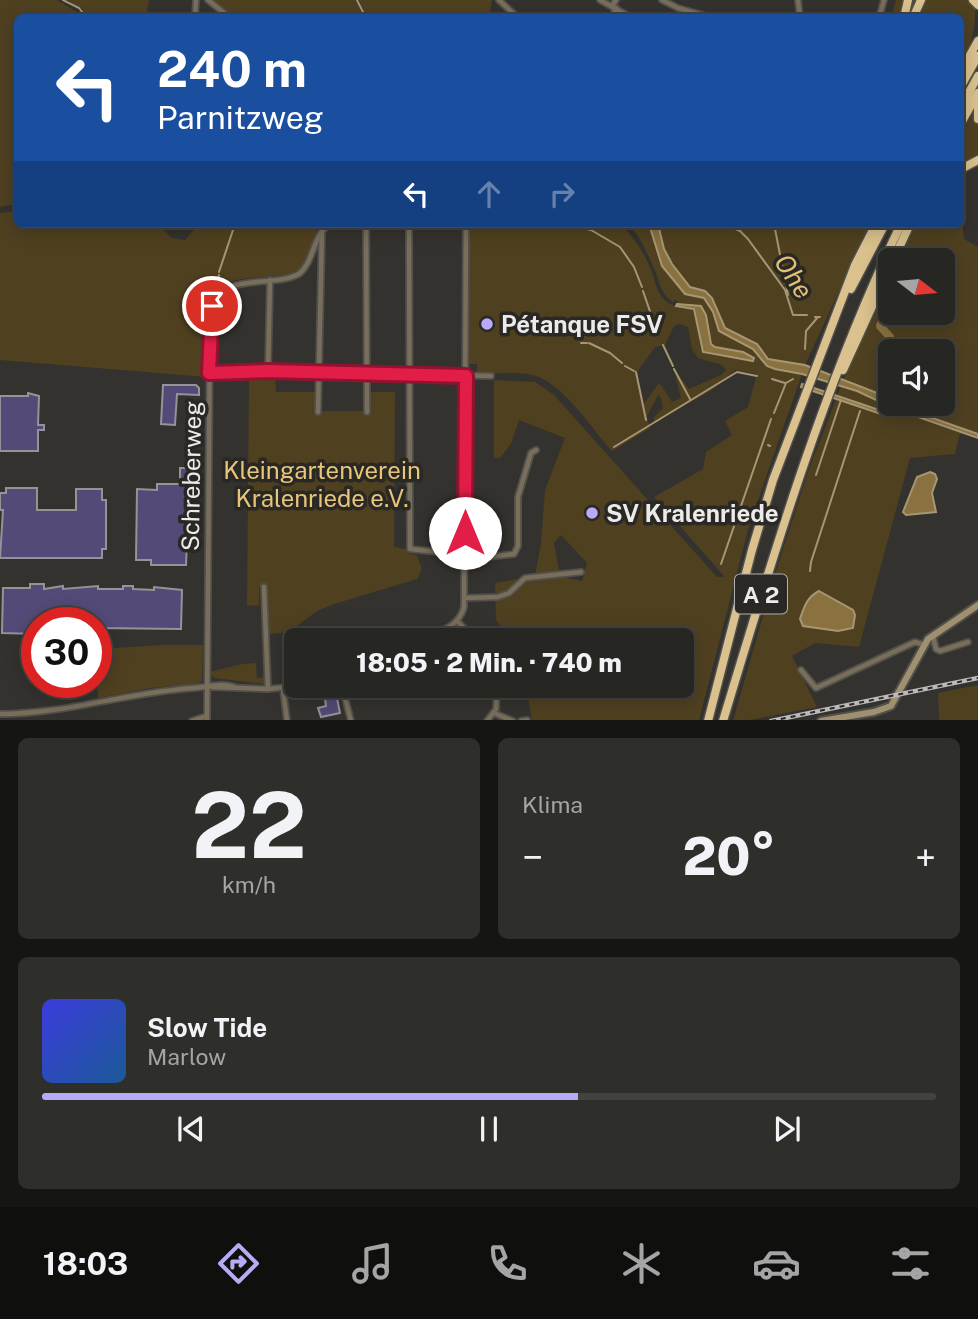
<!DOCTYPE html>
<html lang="de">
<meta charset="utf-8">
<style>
:root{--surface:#262622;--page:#2e2e2a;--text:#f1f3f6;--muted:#a4a5a5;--line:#424340;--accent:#b9aaf7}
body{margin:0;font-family:"Public Sans",sans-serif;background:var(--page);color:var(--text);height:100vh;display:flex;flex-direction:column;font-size:26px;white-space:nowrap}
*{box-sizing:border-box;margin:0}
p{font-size:23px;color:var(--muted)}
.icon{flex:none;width:38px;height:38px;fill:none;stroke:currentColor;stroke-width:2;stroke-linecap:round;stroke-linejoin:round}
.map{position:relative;height:720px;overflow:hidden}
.details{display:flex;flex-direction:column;gap:18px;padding:18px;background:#151513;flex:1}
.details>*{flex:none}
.banner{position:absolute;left:14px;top:14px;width:950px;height:214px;border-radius:10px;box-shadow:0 4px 18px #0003,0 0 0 2px var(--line);background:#1a4fa0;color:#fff;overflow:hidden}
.needle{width:46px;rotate:106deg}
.tools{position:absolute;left:878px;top:248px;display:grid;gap:14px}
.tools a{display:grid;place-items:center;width:77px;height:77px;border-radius:10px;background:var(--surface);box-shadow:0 4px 18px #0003,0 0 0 2px var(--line);font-size:35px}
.speed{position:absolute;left:21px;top:607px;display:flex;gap:14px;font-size:35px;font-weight:700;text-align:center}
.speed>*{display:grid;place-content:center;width:91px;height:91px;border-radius:50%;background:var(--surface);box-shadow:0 4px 18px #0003,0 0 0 2px var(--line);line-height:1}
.speed .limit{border:10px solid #d22;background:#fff;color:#111}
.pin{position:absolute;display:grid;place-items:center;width:60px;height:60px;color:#fff;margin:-30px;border:4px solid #fff;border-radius:50%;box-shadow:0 2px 7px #0007}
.me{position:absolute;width:77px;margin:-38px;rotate:0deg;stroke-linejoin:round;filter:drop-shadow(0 0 5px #0008)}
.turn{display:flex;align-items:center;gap:24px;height:147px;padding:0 28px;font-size:32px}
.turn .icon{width:91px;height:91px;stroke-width:2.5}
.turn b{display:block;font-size:49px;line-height:60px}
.lanes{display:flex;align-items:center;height:66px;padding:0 28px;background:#0003;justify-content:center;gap:35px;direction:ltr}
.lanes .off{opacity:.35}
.big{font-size:52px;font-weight:800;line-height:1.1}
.details .card{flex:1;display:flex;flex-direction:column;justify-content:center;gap:10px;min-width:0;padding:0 24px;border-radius:10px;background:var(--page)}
.details .dial{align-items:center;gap:0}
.dial b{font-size:91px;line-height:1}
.song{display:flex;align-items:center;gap:21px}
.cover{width:84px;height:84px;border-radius:10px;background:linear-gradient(135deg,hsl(240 70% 55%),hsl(210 70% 35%))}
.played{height:7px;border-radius:4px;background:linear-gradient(90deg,var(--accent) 60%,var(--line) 60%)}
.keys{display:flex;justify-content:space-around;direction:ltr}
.heat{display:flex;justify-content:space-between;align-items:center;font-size:38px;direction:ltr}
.details .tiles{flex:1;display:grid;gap:18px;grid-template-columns:1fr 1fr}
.card:last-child{grid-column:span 2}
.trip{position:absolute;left:284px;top:628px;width:410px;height:70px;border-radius:10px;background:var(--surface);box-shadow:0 4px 18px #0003,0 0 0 2px var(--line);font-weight:800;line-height:70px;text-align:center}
.menu{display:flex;height:112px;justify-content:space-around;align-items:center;background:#0f0f0e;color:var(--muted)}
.menu .icon{width:49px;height:49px}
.menu .active{color:var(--accent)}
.menu b{font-size:32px;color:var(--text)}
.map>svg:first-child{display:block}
.green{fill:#4f4020;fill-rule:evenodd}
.water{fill:#897240;stroke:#a79673;stroke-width:2}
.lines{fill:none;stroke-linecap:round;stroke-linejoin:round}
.stream{stroke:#a79673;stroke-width:2}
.river{stroke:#897240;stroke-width:8}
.building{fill:#534a77;stroke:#949397;stroke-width:2}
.minor-casing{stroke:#51504c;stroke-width:8}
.secondary-casing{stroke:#51504c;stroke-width:10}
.motorway-casing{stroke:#51504c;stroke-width:11}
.minor{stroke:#786e5a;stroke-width:4.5}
.secondary{stroke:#a0906f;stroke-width:6}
.motorway{stroke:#dac18d;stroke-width:8}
.rail-casing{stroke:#bbbab8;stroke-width:4.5}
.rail{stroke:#292825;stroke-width:2;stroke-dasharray:5;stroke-linecap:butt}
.route-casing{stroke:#92132f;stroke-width:18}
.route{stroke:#e11d48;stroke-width:12}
.poi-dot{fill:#b9aaf7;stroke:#292825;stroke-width:2.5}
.labels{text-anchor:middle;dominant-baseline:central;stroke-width:7;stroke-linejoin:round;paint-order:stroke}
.shield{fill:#292825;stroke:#b2b0ae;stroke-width:2}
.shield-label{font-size:23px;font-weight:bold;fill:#ecebe9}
.poi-label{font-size:24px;font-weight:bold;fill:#ecebe9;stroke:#292825;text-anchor:start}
.park-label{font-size:24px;fill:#e8c578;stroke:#292825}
.street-label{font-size:24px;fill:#ecebe9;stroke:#292825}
.water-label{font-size:26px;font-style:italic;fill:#e3c073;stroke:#292825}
</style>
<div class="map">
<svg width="978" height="721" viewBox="0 0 978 721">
<rect width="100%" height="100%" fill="#33322e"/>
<!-- green -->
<path class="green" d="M0,0H57L85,17L18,18L17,204L0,207Z
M67,0H149L146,17L89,18L80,7Z
M211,0H356L364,17H233Z
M359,0H492L489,17L367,18Z
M896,0H974C978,21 972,46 961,65V18H891Z
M978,114V157L961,165V137L972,115Z
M17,211L18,224H157L172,238L185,240L199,224H322L318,226C314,239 310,263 299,270C274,286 222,263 209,306C203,327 207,355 206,377L0,360V213Z
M961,214L964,239L978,247V439L960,433L955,454L910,458L859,647L815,643L792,656L817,707L750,720L733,721L775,574L809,469L853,355L891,277V313H943V261H898L916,224H961ZM891,352H943V404H891Z
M469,224H619C631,232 643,252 649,265C657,281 655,299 675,306L678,301L674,300V303C658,292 660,279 652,264C646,250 639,235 628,224H649L662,266L685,294L704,298L723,334L753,349L767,366L802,374L749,526L699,720H532L526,686H681V640H510L496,620L495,583L535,576L541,543L545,490L565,438L519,420L511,444L500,458H494V380L535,382L554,395L717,577H725L654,497L703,469L706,452L732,435L725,421L748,407L757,374L735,370L712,390L655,422L653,418L663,408L661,398L658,395L647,416L650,428L612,451C591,428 563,383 533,375C515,371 495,374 477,374V364H468ZM694,308L708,328V337L715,347L732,349L754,358L748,361L708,354L701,349ZM679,324L688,327L692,349L698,358L722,365L726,370L721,375L689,389L674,369L681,398L672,402L661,385L658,384L644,404L637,372L655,347L665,345L674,326ZM561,535L587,563L582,581L560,576L554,543Z
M658,224H870L805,365L768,359L757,344L725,328L718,310L701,290L690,287L672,264L664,249Z
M275,374L276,392H316L317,411H369V392H395L394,547L406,549L409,554L417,555L422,569L417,579L331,605L317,611L289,632L268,634L267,587H259V605L247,606L249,376Z
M164,645H203L202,681L198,684L151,688L98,698L96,649Z
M256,663L257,678L265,677L264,684L214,678L211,674L210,672L242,664Z
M978,685V720H939L938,693Z"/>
<!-- water -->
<path class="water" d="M649,224H658L664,249L672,264L690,287L705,291L712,298L725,328L757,344L768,359L805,365L877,393L891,390V397L876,400L857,391L802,374L775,369L767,366L753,349L719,331L713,312L704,298L685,294L662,266Z
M677,304L701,306L706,315L711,344L715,347L743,352L754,358L753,361L703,352L694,309L676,306Z
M802,384L882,411L907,409L978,434V438L907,413L881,414L801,387Z
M930,472L935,474L937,479L932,493L936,512L906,515L903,512L917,477Z
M819,591L853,610L855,615L853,628L838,631L803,626L800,619C804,607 807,597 819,591Z"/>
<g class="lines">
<!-- stream -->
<path class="stream" d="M63,0L79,8L87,18
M357,0L366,18
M566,224L591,230L620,247L634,267L642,287
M724,224L740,231L748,239L785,290L793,315H807
M774,224L788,295
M219,272L235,224
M217,285L219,275
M643,291L655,326
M815,317H820
M581,343H587
M589,343L610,353L622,363
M663,345L673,366
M805,349L806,331L818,317
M625,366L634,371
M674,369L690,399
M636,372L646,420
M772,379L785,383
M774,413L786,383L793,379
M768,445L770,446
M614,447L737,372L757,376
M816,475L841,400
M721,564L771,419
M810,571L811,562L860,411"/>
<!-- river -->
<path class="river" d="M890,337L880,326L891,298"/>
</g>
<!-- building -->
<path class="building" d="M163,385H196L199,388V395L177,394L175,425L161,424Z
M28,393L39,396L38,425H44V430H38V451H0V396H28Z
M180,468H188L189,490L186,565H151V560H136L137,489L157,490V484H180Z
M6,488H37V510H76V489H102V500H106V549H102V558H0L3,510H0V493H6Z
M30,584H44V589L63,586V589L98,586V589H123V586H133V589L154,590V587L182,590L181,629L96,628V623H37V634L2,633L3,588H30Z
M311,686L335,688L340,713L321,717L318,708L326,706L324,691L312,697Z"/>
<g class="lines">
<!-- minor casing -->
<g class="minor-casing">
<path id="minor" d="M208,0L230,18
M499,0L518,18
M600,0L632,18
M662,0L678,8L713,18
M798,0L800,18
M612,6L616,0
M195,18L196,0
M612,18L616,8
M879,18L884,0
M366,224L367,412
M409,224L410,549L488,557L514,554L518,546V497L531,453L536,450
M268,371L270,280
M209,373L268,371L491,376
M318,412L322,230
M264,587L268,689
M464,598L498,597L509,593L525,578L581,572
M458,622L476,640
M933,636L936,649L940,651L968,642
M393,640C418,635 456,637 464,607L466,224
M801,670L816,688L915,642L925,645
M342,686L351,721
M212,687L268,689L298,686
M283,689L287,721
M494,713L513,721
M0,714C66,714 129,692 194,688C209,687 222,682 237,688
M192,721L207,716
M207,721L210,311C222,270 270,289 299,274C315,261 312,235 330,224
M487,721L496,709L497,686
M521,721L527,720"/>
</g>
<!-- secondary casing -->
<g class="secondary-casing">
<path id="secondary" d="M821,721L874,712L891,706L928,639L978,605"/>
</g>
<!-- motorway casing -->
<g class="motorway-casing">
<path id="motorway" d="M973,0L978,5
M904,18L908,0
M913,18L921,0
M961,71L978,41
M961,86L978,56
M978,98V119
M961,107L978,76
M961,123L978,93
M961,169L978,160
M893,261L910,224
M851,289L885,224
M843,370L891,265
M708,721L752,550L773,480L855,265L876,224
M723,721C774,552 824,384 901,224"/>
</g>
<!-- minor -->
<use href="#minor" class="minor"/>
<!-- secondary -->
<use href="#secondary" class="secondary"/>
<!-- motorway -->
<use href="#motorway" class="motorway"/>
<!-- rail casing -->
<g class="rail-casing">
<path id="rail" d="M771,721L978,678"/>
</g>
<!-- rail -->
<use href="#rail" class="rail"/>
</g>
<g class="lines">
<!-- route casing -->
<g class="route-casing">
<path id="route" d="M212,306L209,373L268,371L466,376L465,533"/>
</g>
<!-- route -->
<use href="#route" class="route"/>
</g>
<!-- markers -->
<g class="poi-dot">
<circle cx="487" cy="324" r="7"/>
<circle cx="592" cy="513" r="7"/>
</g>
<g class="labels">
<!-- shield labels -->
<rect class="shield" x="735" y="574.5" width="52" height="39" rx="5"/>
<g class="shield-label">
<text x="761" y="594">A 2</text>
</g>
<!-- poi labels -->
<g class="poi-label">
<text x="501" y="324">Pétanque FSV</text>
<text x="606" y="513">SV Kralenriede</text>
</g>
<!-- park labels -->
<g class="park-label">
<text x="322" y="470">Kleingartenverein<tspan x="322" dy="28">Kralenriede e.V.</tspan></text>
</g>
<!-- street labels -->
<g class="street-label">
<text transform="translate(191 476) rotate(-89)">Schreberweg</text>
</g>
<!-- water labels -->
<g class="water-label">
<text transform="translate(794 276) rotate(57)">Ohe</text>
</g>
</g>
</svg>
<div class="tools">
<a><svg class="needle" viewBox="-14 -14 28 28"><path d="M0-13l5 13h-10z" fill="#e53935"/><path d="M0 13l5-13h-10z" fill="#a4a5a5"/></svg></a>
<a><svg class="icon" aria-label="sound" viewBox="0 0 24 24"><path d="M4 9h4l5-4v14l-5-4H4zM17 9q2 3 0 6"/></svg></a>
</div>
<div class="speed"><div class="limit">30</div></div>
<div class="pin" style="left:212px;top:306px;background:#d93025"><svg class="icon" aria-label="arrive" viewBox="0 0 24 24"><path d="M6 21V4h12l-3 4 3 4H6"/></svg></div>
<svg class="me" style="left:465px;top:533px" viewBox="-20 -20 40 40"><circle r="19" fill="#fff"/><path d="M0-13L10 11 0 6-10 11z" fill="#e11d48"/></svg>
<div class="trip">18:05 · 2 Min. · 740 m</div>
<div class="banner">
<div class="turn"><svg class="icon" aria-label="left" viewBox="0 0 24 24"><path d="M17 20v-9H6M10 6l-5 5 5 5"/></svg><div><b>240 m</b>Parnitzweg</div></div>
<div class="lanes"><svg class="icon" aria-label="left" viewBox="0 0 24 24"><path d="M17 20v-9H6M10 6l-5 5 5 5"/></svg><svg class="icon off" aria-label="ahead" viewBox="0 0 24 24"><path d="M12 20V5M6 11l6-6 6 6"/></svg><svg class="icon off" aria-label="right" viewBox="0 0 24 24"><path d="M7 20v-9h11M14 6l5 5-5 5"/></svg></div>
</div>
</div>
<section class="details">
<div class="tiles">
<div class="card dial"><b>22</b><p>km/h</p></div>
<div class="card"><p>Klima</p>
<div class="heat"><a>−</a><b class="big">20°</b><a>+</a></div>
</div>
<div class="card">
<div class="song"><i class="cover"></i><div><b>Slow Tide</b><p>Marlow</p></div></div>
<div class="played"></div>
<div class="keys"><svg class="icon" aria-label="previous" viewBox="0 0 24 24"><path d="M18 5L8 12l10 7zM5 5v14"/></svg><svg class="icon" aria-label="pause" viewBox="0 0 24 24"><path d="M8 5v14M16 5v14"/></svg><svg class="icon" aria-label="next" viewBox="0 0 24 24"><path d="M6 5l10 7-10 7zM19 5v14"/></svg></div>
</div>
</div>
</section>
<nav class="menu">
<b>18:03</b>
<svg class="icon active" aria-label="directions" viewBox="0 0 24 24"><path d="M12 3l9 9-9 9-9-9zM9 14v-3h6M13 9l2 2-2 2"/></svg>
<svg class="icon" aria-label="music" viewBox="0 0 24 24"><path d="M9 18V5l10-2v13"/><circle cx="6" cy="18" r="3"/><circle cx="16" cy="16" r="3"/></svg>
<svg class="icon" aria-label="phone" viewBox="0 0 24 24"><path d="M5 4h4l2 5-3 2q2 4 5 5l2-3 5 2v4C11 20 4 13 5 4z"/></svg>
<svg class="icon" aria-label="climate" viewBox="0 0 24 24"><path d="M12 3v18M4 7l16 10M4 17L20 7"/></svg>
<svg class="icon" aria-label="car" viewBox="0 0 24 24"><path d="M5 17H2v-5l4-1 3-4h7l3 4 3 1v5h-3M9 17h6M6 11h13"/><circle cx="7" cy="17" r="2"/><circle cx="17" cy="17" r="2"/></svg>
<svg class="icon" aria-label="filters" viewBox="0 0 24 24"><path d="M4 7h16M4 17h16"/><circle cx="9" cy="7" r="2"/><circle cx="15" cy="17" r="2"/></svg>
</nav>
